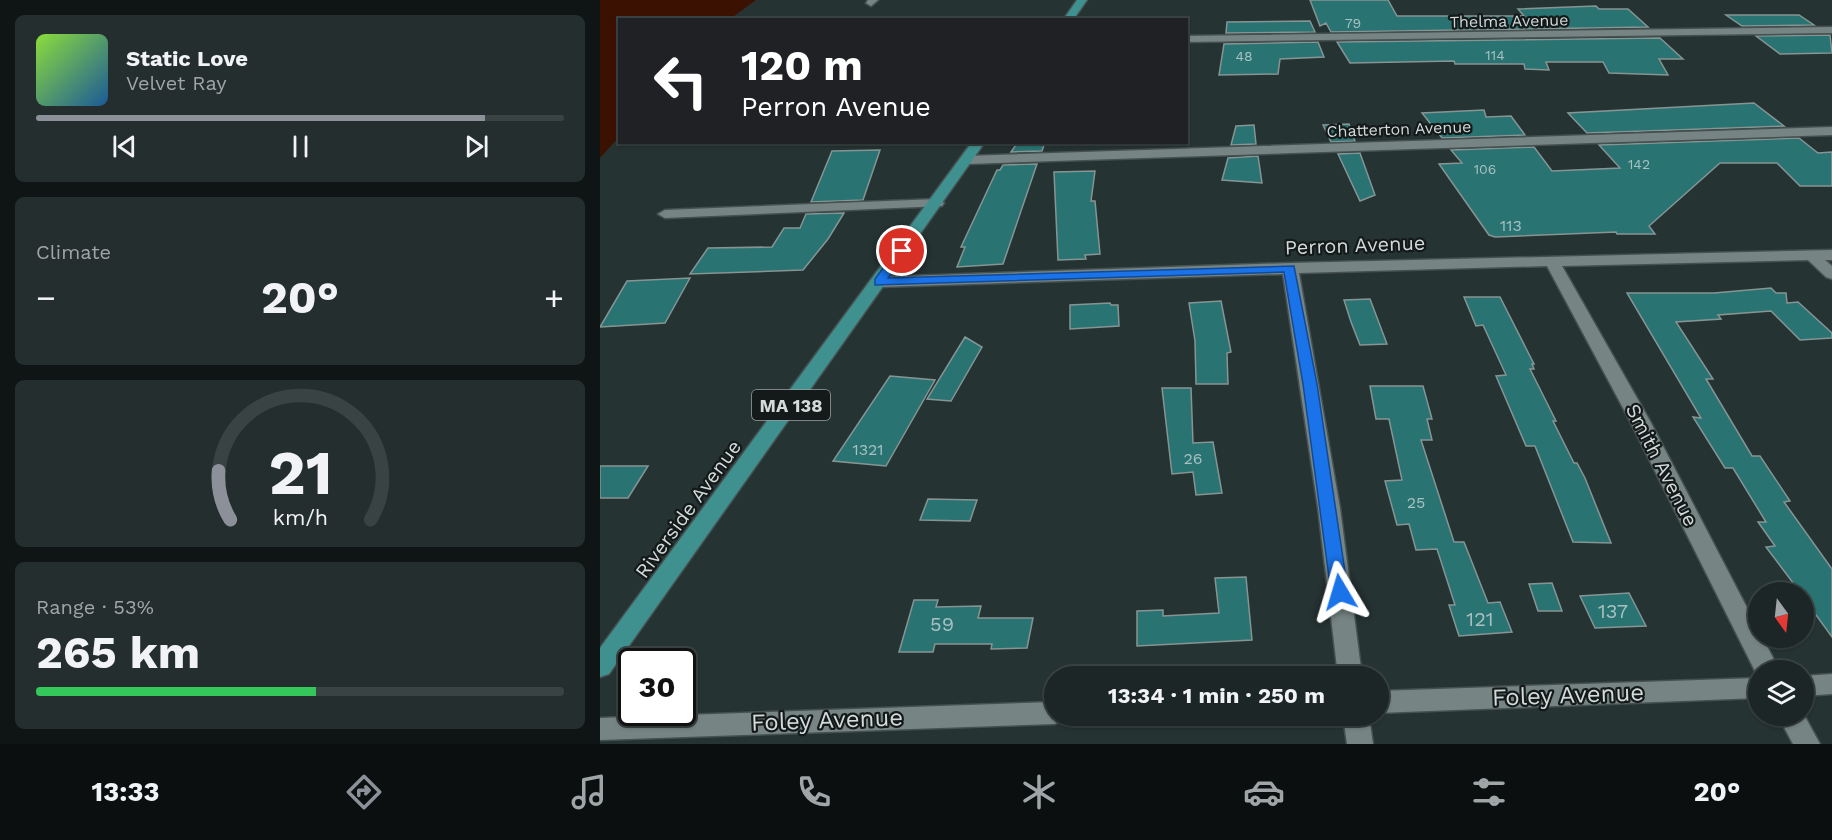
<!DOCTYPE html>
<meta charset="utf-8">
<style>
:root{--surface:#1c2626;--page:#252e2e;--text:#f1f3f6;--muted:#a0a5a7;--line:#3a4343;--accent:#8c9099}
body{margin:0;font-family:"Work Sans",sans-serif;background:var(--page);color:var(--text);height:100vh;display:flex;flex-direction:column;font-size:22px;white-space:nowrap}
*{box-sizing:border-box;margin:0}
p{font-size:20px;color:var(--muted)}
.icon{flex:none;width:33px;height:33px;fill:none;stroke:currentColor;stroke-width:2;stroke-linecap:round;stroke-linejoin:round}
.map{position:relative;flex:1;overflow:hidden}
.details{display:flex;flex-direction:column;gap:15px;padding:15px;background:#0f1515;width:600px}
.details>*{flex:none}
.top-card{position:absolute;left:18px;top:18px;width:570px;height:126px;border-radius:0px;box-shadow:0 2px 4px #0004,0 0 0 2px var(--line);background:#202124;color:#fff;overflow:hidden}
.needle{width:39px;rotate:165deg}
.fabs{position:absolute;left:1148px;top:582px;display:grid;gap:12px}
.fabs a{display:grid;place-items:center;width:66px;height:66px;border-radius:50%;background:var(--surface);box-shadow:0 2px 4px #0004,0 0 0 2px var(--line);font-size:30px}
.speed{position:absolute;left:18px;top:648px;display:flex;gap:12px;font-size:30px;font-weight:700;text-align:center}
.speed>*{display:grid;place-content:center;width:78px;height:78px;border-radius:50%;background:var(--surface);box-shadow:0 2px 4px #0004,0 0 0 2px var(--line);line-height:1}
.speed .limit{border:3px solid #111;border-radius:9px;background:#fff;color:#111}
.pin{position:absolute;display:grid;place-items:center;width:51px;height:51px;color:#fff;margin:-26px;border:3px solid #fff;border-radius:50%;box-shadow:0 2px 6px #0007}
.me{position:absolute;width:66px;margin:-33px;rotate:353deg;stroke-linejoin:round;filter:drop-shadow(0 0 4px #0008)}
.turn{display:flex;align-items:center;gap:21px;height:126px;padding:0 24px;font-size:27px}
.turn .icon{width:78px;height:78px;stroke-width:2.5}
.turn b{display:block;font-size:42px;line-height:51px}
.big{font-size:45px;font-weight:700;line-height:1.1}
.details .widget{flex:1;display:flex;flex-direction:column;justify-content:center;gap:9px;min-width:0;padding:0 21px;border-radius:9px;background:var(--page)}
.details .dial{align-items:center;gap:0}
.dial svg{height:156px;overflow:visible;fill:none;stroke:var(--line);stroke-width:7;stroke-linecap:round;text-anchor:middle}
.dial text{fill:var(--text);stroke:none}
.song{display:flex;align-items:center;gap:18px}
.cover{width:72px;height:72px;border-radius:9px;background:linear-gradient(135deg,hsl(90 70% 55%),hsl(210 70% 35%))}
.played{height:6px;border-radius:3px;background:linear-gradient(90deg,var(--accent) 85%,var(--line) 85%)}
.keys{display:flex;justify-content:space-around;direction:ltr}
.heat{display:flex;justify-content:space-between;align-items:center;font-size:33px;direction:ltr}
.charge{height:9px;border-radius:4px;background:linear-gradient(90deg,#34c759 53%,var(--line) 0)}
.trip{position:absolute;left:444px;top:666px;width:345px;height:60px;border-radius:30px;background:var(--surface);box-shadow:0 2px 4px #0004,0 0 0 2px var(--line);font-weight:700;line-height:60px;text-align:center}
.tab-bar{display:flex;height:96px;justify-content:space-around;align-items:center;background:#0b0f0f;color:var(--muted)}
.tab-bar .icon{width:42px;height:42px}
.tab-bar .selected{color:var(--accent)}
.tab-bar b{font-size:27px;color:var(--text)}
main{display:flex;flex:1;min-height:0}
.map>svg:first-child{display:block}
.water{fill:#3b1102}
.building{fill:#297372;stroke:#869594;stroke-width:1.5}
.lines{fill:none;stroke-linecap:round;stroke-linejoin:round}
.minor-casing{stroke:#465050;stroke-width:3}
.major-casing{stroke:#465050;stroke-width:3}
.minor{fill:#768584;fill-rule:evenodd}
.major{fill:#3f9190;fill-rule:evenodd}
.route{fill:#1a73e8;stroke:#114b97;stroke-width:1.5}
.labels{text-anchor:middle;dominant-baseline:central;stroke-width:4.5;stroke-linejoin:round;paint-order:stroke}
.far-number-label{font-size:14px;fill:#a8c0c0}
.far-street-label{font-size:16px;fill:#d2dada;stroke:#141919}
.number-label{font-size:16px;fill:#a8c0c0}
.shield{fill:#141919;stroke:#99a0a0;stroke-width:1.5}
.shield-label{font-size:18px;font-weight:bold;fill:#d2dada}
.street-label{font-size:20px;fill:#d2dada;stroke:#141919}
.near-number-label{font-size:20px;fill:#a8c0c0}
.near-street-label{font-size:24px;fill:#d2dada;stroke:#141919}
</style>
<main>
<section class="details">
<div class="widget">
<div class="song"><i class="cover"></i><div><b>Static Love</b><p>Velvet Ray</p></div></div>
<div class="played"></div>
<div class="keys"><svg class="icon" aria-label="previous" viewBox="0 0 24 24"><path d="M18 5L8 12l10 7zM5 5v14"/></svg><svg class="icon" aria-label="pause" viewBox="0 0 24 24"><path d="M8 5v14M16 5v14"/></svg><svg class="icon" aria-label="next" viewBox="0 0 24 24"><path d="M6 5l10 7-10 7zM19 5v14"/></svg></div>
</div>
<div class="widget"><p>Climate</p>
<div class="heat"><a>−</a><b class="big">20°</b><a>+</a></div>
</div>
<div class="widget dial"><svg viewBox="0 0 100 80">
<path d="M14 69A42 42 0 1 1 86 69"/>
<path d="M14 69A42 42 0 0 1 8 44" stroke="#8c9099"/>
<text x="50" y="56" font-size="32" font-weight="700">21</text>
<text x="50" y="72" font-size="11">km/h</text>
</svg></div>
<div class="widget"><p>Range · 53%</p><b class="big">265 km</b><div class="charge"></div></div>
</section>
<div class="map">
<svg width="1232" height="744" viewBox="0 0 1232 744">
<rect width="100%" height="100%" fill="#263333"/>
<!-- water -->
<path class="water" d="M0,0H156L130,19L20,20L19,137L0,158Z"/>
<!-- building -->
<path class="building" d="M710,0H788L797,16H924L918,9L996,6L999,9H1028L1048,27L731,32L726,23L720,26Z
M1126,15H1199L1214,25L1142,26Z
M710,21L715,32L626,33L627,22Z
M1230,35L1232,53L1180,54L1156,36Z
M1060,38L1083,59H1059L1068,75L1009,73L1003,62H946L949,70L925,69L924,64H855L854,61L750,63L737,42Z
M718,42L724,57L680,59L678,74L619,75L624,44Z
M1154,103L1184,126L987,133L968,113Z
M884,110L886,117L911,116L925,135L842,138L822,113Z
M749,124L755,141L731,142L723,125Z
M654,125L656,144L631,145L636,126Z
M1199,138L1218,153L1232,152V186H1200L1177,163H1120L1049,226L1055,234H1017L1016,232L895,237L889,235L839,164L862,163L851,150L934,147L952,171L1020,168L999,145Z
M418,142H445L442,151L411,152Z
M280,150L263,200L211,202L232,151Z
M760,153L775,195L760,201L738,154Z
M658,156L662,183L622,180L628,158Z
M437,164L403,264L357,267L365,247H361L397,170H400L403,165Z
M495,171L491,201H495L500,254L485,255L486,259L458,260L454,172Z
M244,213L228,239L203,270L90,274L108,248L172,247L184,228H200L206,214Z
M90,278L65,323L0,327L27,281Z
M1171,288L1176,293H1186L1187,303L1198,302L1232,333V338L1200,340L1171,311L1118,315L1121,319L1076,322L1113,379H1106L1152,456H1160L1190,501L1184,502L1232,569V637L1203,597V592H1200L1166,547L1175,546L1158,522H1166L1133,468H1125L1093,417L1101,418L1027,293H1114Z
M864,297H900L934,364H932L934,369H930L956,421H953L974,463H977L985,478L1011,543L973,542L935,446H926L896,376L906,375L883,325L876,326Z
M770,299L787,344L760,345L751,322L744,300Z
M621,301L631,352L627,353L628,384H596L595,341L589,303Z
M510,303L511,305H518L519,326L470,329V305Z
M365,337L382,347L351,401L327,399Z
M290,376L335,380L286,466L233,461Z
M770,386H823L832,419H827L832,440H821L854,542H864L888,603L900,602L912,632L859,636L849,605H855L837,549L816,550L809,524L797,525L785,481L802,480L789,419H776Z
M562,388H591L593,443L613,442L622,493L596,495L593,472L572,474Z
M0,466H48L28,498H0Z
M328,499L377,500L370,521L320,520Z
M646,577L652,640L537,646V611L563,610V616L619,613L615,578Z
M952,583L962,611H938L929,584Z
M1029,593L1046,626L995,628L980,596Z
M314,600H338L336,607L381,606L378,618H433L427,648L391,649L392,644H335L333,652H299Z"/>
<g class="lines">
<!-- minor casing -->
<g class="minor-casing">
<path id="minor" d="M268,0H278L271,6L266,3Z
M1232,27V33L586,42V36Z
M1232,127V135L367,164L360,160L367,156Z
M337,199L344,203L342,206L65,218L58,214L65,210Z
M1232,250V260H1225L1232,266V279L1226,277L1208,260L962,266L1050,421L1158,629V638H1163L1179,670H1158V677L1030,421L947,266L699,273L740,508L762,676H738L718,508L683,274L279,287L271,282L279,277L690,263Z
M1232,674V694L1203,696V676Z
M1158,678V698L778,713V691Z
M454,702V716H466L463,721L454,724L0,740V718Z
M1203,713L1220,744H1193L1178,716H1203Z
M743,716H769L773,744H747Z"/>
</g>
<!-- major casing -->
<g class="major-casing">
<path id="major" d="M477,0H487L473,20H463Z
M372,142H385L9,674L0,677V648Z"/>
</g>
<!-- minor -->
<use href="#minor" class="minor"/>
<!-- major -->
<use href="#major" class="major"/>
</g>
<!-- route -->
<path class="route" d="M302,247L308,251L288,278L694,266L717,384L748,592L746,597L740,599L733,597L731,592L703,384L684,272L275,285V279L298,248Z"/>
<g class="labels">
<!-- far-number labels -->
<g class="far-number-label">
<text x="753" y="23">79</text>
<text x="895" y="55">114</text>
<text x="644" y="56">48</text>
<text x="1039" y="164">142</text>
<text x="885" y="169">106</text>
</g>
<!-- far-street labels -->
<g class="far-street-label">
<text transform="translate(909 21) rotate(-1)">Thelma Avenue</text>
<text transform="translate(799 129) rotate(-2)">Chatterton Avenue</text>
</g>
<!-- number labels -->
<g class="number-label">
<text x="911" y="225">113</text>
<text x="268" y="449">1321</text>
<text x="593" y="458">26</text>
<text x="816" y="502">25</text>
</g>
<!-- shield labels -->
<rect class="shield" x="152" y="390" width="78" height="30" rx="4.5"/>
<g class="shield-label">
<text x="191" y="405">MA 138</text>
</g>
<!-- street labels -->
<g class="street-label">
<text transform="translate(755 245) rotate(-2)">Perron Avenue</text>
<text transform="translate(1062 465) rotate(63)">Smith Avenue</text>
<text transform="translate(88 509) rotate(-54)">Riverside Avenue</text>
</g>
<!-- near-number labels -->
<g class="near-number-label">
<text x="1013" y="611">137</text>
<text x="880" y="619">121</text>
<text x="342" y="624">59</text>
</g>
<!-- near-street labels -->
<g class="near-street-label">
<text transform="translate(968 695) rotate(-2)">Foley Avenue</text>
<text transform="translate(227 720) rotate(-2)">Foley Avenue</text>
</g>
</g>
</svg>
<div class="fabs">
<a><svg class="needle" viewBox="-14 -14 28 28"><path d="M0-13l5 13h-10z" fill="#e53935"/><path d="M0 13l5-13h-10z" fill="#a0a5a7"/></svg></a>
<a><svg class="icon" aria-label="layers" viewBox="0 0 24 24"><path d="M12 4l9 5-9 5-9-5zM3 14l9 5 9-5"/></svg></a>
</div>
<div class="speed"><div class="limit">30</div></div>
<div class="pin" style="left:302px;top:251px;background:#d93025"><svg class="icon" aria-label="arrive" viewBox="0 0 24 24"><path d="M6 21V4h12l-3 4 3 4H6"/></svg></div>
<svg class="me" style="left:740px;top:592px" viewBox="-20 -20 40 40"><path d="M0-17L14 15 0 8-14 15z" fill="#1a73e8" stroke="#fff" stroke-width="4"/></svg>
<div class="trip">13:34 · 1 min · 250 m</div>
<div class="top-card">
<div class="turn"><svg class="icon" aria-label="left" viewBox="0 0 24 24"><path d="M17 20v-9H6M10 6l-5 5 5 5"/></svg><div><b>120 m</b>Perron Avenue</div></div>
</div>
</div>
</main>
<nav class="tab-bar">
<b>13:33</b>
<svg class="icon selected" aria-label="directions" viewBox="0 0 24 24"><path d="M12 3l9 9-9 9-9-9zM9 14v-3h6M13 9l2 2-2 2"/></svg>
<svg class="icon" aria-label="music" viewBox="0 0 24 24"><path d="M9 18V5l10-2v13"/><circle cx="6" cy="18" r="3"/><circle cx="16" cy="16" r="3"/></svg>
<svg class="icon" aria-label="phone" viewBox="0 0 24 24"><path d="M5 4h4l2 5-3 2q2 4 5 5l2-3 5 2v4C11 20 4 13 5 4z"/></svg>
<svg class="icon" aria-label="climate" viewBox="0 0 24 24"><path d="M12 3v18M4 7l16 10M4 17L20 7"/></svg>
<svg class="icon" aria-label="car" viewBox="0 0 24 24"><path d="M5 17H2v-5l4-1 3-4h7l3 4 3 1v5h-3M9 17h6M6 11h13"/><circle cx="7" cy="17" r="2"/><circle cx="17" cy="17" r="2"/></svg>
<svg class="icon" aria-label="filters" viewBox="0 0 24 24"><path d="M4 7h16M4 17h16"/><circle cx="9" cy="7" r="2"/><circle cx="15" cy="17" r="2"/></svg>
<b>20°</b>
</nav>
